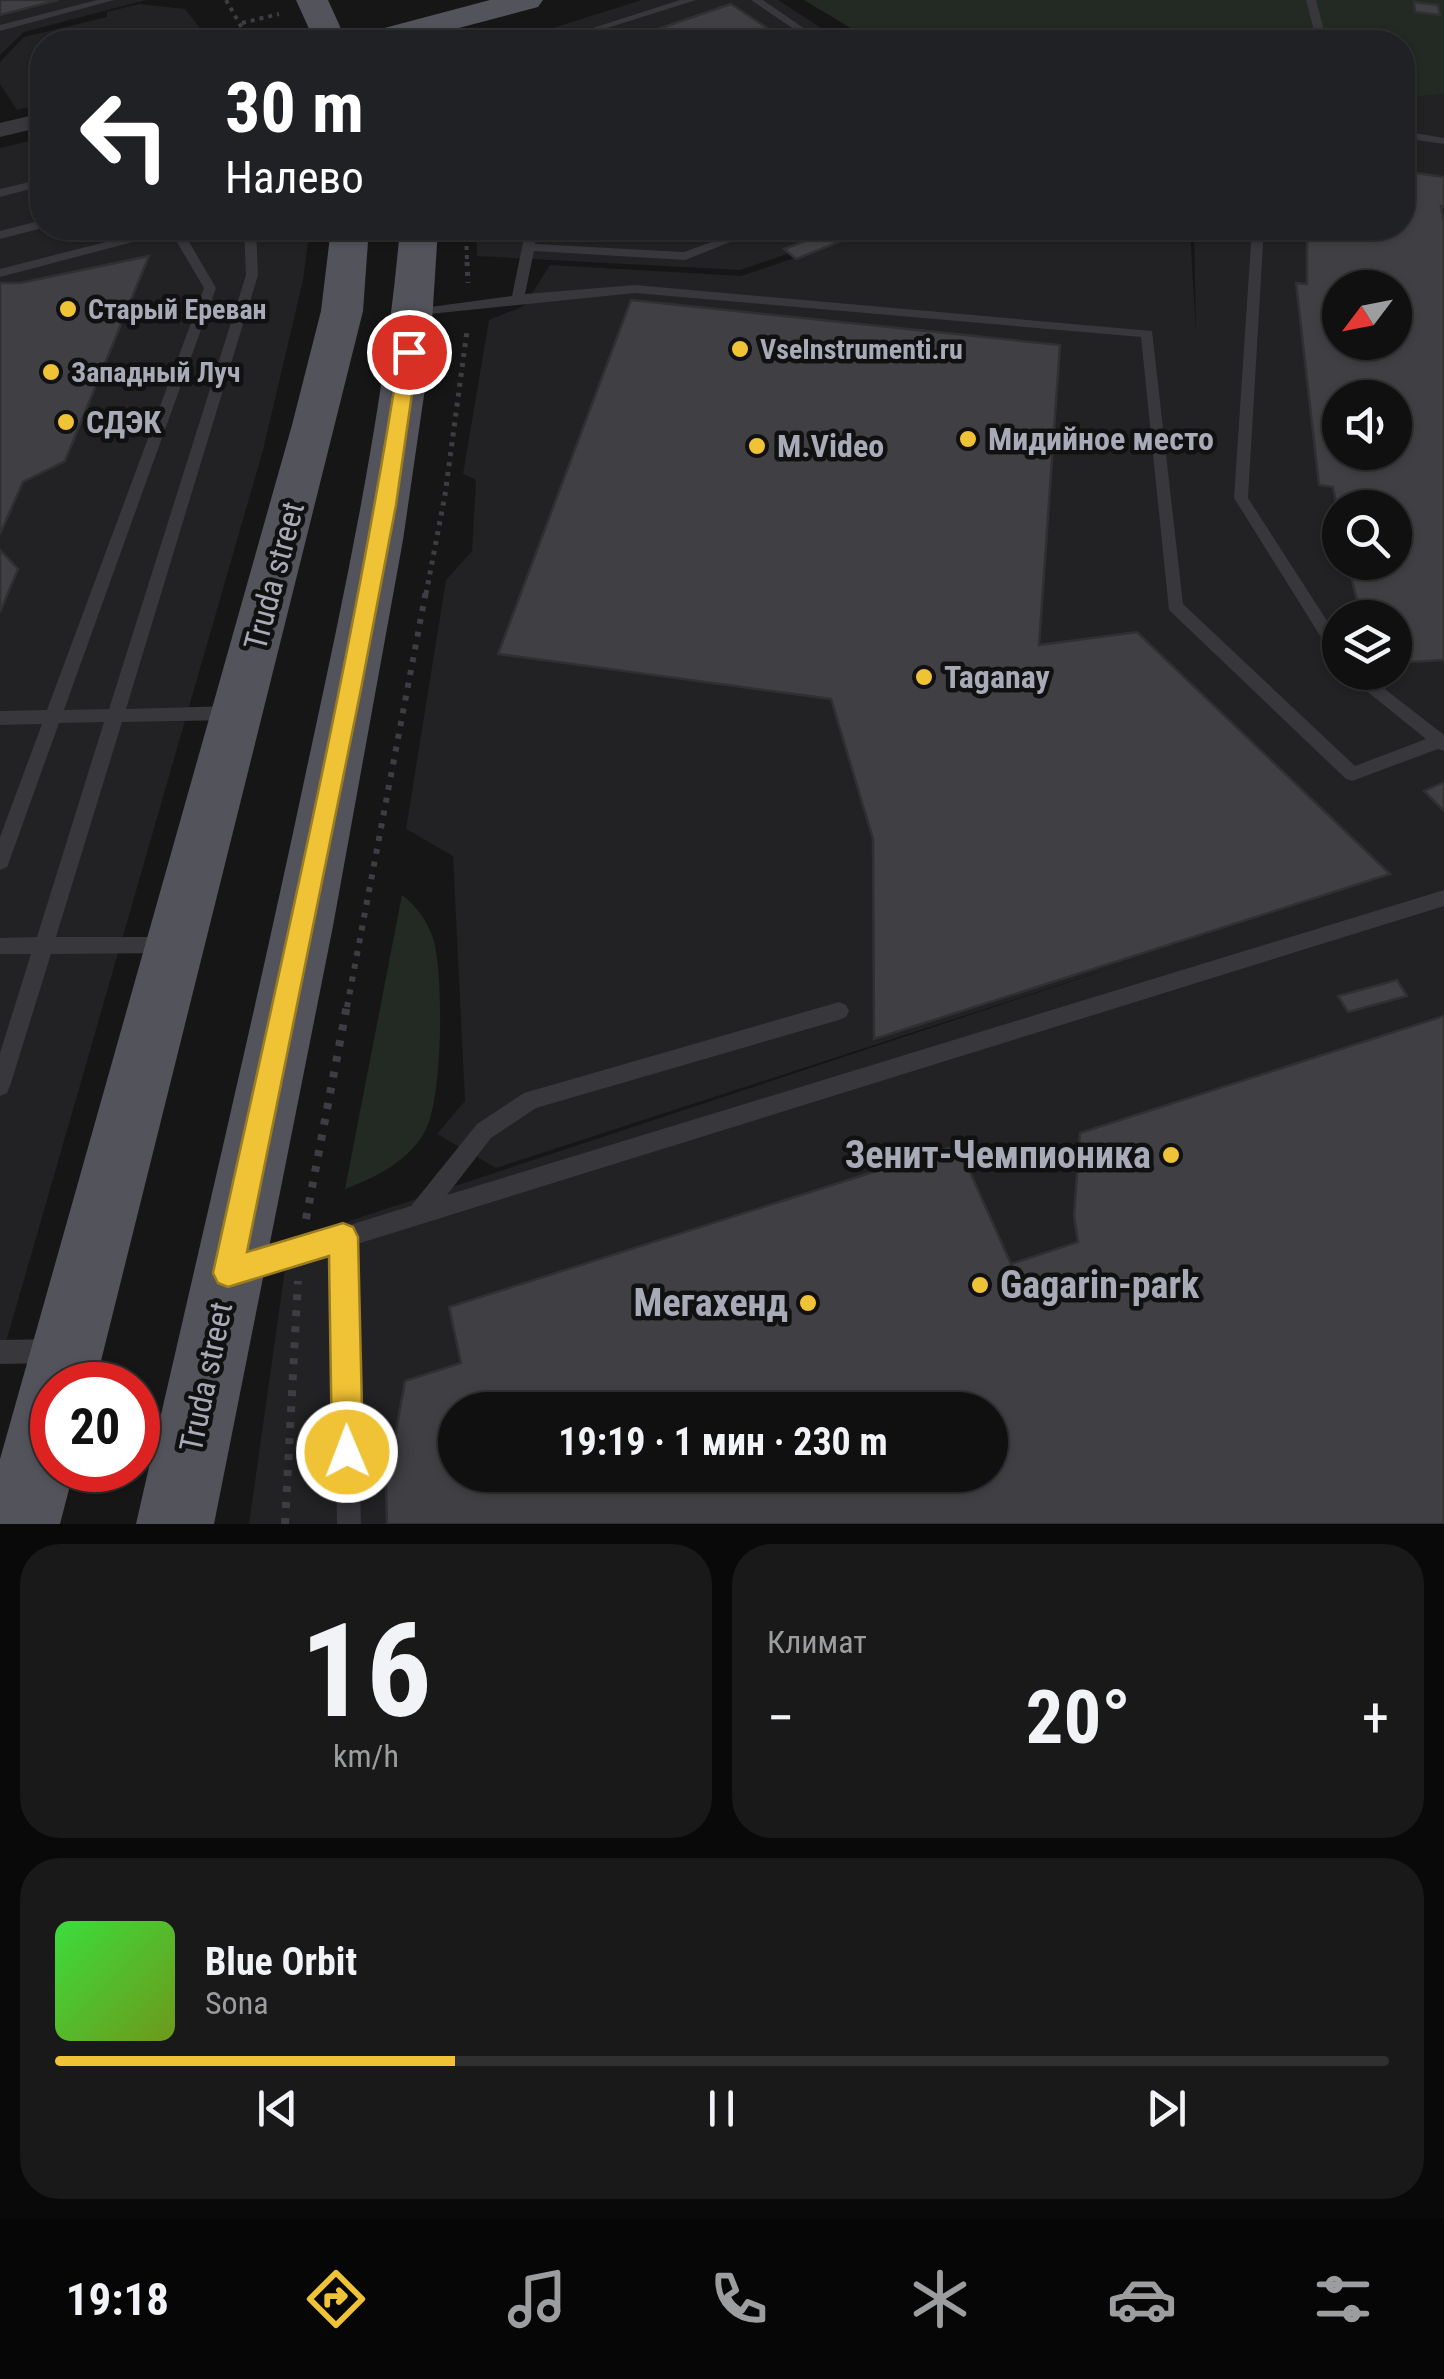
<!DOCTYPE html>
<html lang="ru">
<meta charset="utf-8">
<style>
:root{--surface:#101011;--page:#19191a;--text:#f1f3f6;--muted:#9c9d9f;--line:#303031;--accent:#f0c235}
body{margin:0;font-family:"Roboto Condensed",sans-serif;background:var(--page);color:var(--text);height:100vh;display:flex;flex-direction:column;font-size:38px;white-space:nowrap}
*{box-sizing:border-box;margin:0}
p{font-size:32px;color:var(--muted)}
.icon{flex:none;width:55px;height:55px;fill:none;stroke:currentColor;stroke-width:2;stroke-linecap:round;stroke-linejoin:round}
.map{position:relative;height:1524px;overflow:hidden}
.details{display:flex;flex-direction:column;gap:20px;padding:20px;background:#090909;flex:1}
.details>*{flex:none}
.banner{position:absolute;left:30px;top:30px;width:1385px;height:210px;border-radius:40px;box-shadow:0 2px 8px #0004,0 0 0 2px var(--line);background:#202124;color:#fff;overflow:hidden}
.needle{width:65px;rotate:238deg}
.controls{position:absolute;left:1322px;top:270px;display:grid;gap:20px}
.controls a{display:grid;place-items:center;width:90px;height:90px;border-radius:50%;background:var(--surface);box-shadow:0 2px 8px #0004,0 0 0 2px var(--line);font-size:50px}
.speed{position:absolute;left:30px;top:1362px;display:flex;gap:20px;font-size:50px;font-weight:700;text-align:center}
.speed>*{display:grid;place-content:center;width:130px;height:130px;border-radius:50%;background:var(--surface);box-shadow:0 2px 8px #0004,0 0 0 2px var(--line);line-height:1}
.speed .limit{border:15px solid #d22;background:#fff;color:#111}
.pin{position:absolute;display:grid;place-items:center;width:85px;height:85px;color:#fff;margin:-42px;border:5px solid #fff;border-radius:50%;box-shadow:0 2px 10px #0007}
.me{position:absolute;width:110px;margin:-55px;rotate:359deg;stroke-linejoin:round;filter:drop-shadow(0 0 8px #0008)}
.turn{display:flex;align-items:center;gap:35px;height:210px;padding:0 30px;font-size:45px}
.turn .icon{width:130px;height:130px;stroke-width:2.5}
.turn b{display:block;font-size:70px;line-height:85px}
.big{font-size:75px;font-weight:700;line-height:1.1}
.details .widget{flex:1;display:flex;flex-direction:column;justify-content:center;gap:15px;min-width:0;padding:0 35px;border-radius:40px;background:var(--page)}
.details .dial{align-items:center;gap:0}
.dial b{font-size:130px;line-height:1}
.song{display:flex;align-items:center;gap:30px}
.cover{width:120px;height:120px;border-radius:15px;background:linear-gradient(135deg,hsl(120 70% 55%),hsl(80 70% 35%))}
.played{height:10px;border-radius:5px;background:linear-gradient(90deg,var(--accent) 30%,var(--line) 30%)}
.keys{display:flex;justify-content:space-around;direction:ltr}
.heat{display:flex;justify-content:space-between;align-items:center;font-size:55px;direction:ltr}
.details .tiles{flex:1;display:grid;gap:20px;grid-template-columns:1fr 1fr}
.widget:last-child{grid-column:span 2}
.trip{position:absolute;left:438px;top:1392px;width:570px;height:100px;border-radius:50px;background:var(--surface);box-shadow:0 2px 8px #0004,0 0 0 2px var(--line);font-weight:700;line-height:100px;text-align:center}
.menu{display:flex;height:160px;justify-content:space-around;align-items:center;background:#060607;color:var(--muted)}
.menu .icon{width:70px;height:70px}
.menu .active{color:var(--accent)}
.menu b{font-size:45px;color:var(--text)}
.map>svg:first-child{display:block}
.built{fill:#222224;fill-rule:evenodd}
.green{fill:#222a23}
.building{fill:#404044;stroke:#303033;stroke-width:2.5;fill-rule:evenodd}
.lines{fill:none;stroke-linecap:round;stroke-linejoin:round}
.path-far3{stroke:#3d3e43;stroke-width:4;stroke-dasharray:4 5;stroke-linecap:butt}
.path-far2{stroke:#3d3e43;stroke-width:5;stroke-dasharray:4 6;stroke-linecap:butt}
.path-far1{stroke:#3d3e43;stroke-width:6;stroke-dasharray:5 8;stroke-linecap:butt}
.path{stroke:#3d3e43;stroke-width:8;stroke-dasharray:6 10;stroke-linecap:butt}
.service{fill:#37373c;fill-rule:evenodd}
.minor{fill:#37373c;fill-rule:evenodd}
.primary{fill:#53545b;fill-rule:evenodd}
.route{fill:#f0c235;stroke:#9c7e22;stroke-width:2.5}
.poi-dot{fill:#f0c235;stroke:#111112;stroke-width:4}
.labels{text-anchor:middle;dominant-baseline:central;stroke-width:9;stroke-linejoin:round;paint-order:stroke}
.far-poi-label{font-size:28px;font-weight:bold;fill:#a8abb7;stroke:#111112;text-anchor:start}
.poi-label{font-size:32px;font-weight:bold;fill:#a8abb7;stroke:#111112;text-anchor:start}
.street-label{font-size:32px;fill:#a8abb7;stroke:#111112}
.near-poi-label{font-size:38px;font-weight:bold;fill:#a8abb7;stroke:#111112;text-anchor:end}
</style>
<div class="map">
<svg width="1444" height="1524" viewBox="0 0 1444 1524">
<rect width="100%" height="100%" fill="#161617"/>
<!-- built -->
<path class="built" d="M0,0H146L24,32L0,55Z
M642,0H778L843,42H508Z
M139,4L185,9L211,42H42V104L17,110L0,84V62L24,37L107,17V12Z
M1444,94V1524H249L289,1241L1154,954L496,1168L437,1134L465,1101L453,856L406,829L446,580L472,551L476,480L463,474L489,320L524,306L550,265L741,276L884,228H1178L1190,230L1196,332L1194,228H1402L1403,98ZM1340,288H1395V342H1340ZM1340,398H1395V452H1340ZM1340,508H1395V562H1340ZM1340,618H1395V672H1340ZM455,1410H990V1475H455Z
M42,138V228H310L303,280L263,450L0,1363V148Z
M476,228H863L740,270L477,256Z"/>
<!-- green -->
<path class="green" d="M804,0H1444V94L1403,98L1402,42H874Z
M402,895C417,907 427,920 433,938C444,972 443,1101 425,1131C408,1162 376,1177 345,1189Z"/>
<!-- building -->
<path class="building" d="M0,0H58L0,15Z
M1414,2L1438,5L1440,15L1415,12Z
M731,4L788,42H683V36L665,42H620Z
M1402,171L1444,177V207L1441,206L1444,222V660L1395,663V618H1367L1356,597L1348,562H1395V508H1340V523L1333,487L1319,485L1296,283L1307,284V228H1402ZM1340,288H1395V342H1340ZM1340,398H1395V452H1340Z
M837,229L849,238L796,259L784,249Z
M149,256L65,461L23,482L0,534V283H20Z
M631,300L1060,345L1039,645L1137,632L1390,874L874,1039L873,839L831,699L498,654Z
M0,550L18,569L0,612Z
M1444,782V811L1424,791Z
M1397,980L1407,996L1348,1012L1338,996Z
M1444,1016V1524H387L386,1487L405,1381L461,1363L449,1307L958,1145L1011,1264L1078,1242L1074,1216L1080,1133ZM455,1410H990V1475H455Z"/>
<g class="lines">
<!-- path-far3 -->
<path class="path-far3" d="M226,0L250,42
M242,23L279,14
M466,228L467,264"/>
<!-- path-far2 -->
<path class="path-far2" d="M467,262L468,283
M426,594L445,495L467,331"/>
<!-- path-far1 -->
<path class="path-far1" d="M347,1007L426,591"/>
<!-- path -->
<path class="path" d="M306,1219L347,1005
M285,1524L298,1281"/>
<!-- service -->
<path class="service" d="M97,0H114L0,31V25Z
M680,0H696L563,42H549Z
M751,0H763L824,42H813Z
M1306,0H1316L1327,42H1317Z
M1402,131L1444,138V144L1402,138Z
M42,179V186L0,197V189Z
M42,220L43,228L0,239V231Z
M160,228H181L216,288L64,710L109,709L246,275L244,228H256L258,275L126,709L232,706L241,713L232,720L122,722L56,937H169L176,939L179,945L176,951L169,953L51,954L10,1086L7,1093L0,1096V1053L31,954H0V938L37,937L104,722L59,723L9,862L7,867L0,870V837L42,724L0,725V711L47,710L204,288L171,232L0,277V269Z
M526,228H538L535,244L684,252L750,228H766L685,260L534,251L525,294L635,285L1152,331L1183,604L1355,766L1426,739L1343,672H1363L1444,735V751L1438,749L1352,781L1346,779L1169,610L1141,337L635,293L410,316V310L415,309L512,296Z
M1252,228H1264L1248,498L1340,641V660L1334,658L1234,498Z
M1444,890V906L354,1245L361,1524H337L332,1252L245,1279L237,1276L234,1268L237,1260L411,1206L477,1124L524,1093L839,1002L846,1005L849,1011L846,1017L839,1020L536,1108L491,1138L447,1195Z
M52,1339L60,1343L64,1351L60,1359L52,1363L0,1364V1340Z"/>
<!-- minor -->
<path class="minor" d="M42,113V127L0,137V123Z"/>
<!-- primary -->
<path class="primary" d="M296,0H328L347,42H315Z
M490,0H543L538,7L406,42H354L358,35Z
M331,228H369L363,311L95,1385H52V1470H74L60,1524H0V1459L292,425L321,311Z
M400,228H438L430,354L403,540L333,926L214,1524H136C193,1273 253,1023 306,772C345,591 384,412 400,228Z"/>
</g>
<!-- route -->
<path class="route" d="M409,346L418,352L396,505L361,689L247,1252L343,1223L353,1227L358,1237L363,1452L358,1463L347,1468L336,1463L332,1452L329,1256L228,1287L218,1283L213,1273C280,967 352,661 400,352Z"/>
<!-- markers -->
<g class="poi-dot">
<circle cx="68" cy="309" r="10"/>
<circle cx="740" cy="349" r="10"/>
<circle cx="51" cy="372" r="10"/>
<circle cx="66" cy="422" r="10"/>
<circle cx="968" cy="439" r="10"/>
<circle cx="757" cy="446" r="10"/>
<circle cx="924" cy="677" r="10"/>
<circle cx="1171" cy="1155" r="10"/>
<circle cx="980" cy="1285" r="10"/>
<circle cx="808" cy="1303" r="10"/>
</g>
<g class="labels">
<!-- far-poi labels -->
<g class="far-poi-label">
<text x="88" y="309">Старый Ереван</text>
<text x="760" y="349">VseInstrumenti.ru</text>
<text x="71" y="372">Западный Луч</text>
</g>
<!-- poi labels -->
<g class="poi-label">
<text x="86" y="422">СДЭК</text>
<text x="988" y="439">Мидийное место</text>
<text x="777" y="446">M.Video</text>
<text x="944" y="677">Taganay</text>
</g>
<!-- street labels -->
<g class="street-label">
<text transform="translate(274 576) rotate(-75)">Truda street</text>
<text transform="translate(206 1377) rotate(-78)">Truda street</text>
</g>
<!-- near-poi labels -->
<g class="near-poi-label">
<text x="1151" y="1155">Зенит-Чемпионика</text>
<text x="1000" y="1285" text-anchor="start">Gagarin-park</text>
<text x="788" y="1303">Мегахенд</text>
</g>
</g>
</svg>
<div class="controls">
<a><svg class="needle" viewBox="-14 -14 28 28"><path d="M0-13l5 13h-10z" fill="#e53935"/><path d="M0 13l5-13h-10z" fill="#9c9d9f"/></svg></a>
<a><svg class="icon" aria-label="sound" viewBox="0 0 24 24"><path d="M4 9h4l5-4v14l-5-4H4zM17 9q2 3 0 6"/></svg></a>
<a><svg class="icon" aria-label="search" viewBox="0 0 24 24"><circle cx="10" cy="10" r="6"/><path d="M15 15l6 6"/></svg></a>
<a><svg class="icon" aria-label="layers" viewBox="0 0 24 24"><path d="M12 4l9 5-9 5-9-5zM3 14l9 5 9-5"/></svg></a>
</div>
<div class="speed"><div class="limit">20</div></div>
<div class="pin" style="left:409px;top:352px;background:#d93025"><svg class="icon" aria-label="arrive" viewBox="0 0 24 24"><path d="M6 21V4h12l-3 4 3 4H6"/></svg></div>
<svg class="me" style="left:347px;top:1452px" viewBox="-20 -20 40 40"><circle r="17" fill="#f0c235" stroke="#fff" stroke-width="3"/><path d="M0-11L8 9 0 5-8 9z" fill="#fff"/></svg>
<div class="trip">19:19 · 1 мин · 230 m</div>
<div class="banner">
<div class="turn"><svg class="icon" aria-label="left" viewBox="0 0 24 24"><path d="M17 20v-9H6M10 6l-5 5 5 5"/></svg><div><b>30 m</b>Налево</div></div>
</div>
</div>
<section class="details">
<div class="tiles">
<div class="widget dial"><b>16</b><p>km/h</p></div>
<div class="widget"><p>Климат</p>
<div class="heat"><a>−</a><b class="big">20°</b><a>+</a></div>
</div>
<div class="widget">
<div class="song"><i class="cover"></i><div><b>Blue Orbit</b><p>Sona</p></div></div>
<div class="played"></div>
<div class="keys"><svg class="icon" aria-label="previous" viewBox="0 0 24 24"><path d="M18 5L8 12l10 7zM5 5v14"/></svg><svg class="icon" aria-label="pause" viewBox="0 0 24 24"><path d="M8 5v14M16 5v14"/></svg><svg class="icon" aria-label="next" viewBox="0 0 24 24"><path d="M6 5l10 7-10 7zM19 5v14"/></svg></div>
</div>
</div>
</section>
<nav class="menu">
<b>19:18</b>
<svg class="icon active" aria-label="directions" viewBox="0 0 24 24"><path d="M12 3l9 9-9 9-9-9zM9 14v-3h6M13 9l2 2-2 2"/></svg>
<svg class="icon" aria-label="music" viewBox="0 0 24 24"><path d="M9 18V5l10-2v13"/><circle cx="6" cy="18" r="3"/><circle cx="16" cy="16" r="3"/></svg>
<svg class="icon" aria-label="phone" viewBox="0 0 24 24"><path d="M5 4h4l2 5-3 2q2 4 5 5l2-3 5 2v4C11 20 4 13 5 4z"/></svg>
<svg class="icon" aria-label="climate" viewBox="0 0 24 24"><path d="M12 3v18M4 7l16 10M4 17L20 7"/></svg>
<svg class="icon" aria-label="car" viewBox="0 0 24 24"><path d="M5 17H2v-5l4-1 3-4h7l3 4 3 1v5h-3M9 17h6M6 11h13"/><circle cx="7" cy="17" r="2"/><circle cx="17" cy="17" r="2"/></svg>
<svg class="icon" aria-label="filters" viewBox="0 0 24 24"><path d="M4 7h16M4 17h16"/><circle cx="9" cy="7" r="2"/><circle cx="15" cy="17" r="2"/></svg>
</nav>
